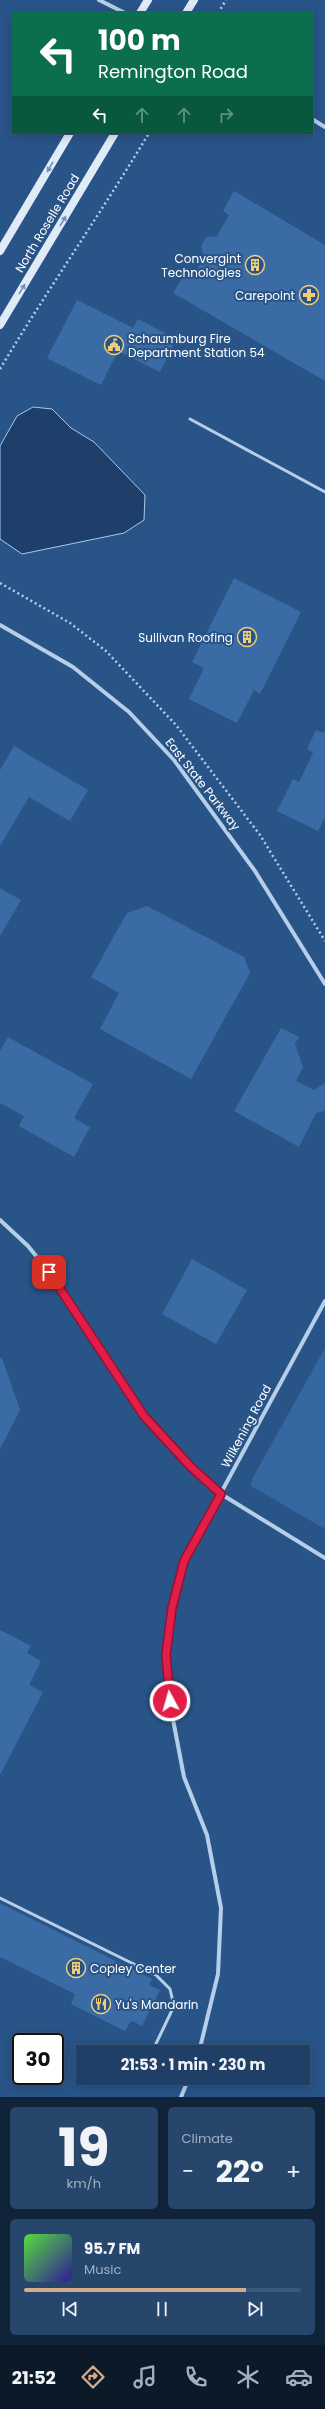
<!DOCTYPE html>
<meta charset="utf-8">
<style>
:root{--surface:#1f3f66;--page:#27466c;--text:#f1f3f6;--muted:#a1afbf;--line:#3c587a;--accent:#d6ab8b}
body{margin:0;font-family:Poppins,sans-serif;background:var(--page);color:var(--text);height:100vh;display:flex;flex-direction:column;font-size:15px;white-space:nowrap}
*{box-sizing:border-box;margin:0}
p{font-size:13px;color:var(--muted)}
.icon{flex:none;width:22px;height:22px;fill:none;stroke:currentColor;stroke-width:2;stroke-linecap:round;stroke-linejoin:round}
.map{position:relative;height:2097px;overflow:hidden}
.panel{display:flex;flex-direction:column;gap:10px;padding:10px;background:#112338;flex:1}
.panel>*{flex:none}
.guide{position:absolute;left:12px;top:12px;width:301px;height:122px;border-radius:0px;box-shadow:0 2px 10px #0003,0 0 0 1px var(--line);background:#0b6e4f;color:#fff;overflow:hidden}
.speed{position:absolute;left:12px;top:2033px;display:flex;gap:8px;font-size:20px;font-weight:700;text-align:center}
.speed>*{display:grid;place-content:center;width:52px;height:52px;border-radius:50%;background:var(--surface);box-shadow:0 2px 10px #0003,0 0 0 1px var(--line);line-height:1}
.speed .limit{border:2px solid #111;border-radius:6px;background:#fff;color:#111}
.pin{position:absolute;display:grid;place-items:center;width:34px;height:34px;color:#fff;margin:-17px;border-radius:8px;box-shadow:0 2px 6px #0006}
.me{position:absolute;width:44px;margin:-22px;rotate:354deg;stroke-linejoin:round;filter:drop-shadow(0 0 3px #0008)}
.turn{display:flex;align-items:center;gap:14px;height:84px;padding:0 20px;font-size:18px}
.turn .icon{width:52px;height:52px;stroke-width:2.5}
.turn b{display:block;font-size:28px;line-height:34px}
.lanes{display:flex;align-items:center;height:38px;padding:0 20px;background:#0003;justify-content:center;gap:20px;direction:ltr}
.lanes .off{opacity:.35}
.big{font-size:30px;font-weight:700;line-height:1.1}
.panel .widget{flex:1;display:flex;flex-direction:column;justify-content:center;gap:6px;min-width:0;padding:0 14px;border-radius:6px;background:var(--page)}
.panel .dial{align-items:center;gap:0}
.dial b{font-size:52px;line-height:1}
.song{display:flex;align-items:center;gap:12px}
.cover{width:48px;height:48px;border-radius:6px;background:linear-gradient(135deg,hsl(110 70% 55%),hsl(250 70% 35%))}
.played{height:4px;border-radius:2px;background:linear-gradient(90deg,var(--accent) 80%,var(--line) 80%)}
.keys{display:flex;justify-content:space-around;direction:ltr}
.heat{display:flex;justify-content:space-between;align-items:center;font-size:22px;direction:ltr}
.panel .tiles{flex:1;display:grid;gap:10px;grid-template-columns:1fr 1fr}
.widget:last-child{grid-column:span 2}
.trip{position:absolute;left:76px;top:2045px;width:234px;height:40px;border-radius:0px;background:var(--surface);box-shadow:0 2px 10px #0003,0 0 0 1px var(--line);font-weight:700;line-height:40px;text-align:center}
.tab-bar{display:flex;height:64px;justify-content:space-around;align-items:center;background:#0c1929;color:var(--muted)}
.tab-bar .icon{width:28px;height:28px}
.tab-bar .active{color:var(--accent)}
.tab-bar b{font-size:18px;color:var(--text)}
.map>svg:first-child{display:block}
.green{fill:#3466a0}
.water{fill:#1d3f69;stroke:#abc9e9}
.building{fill:#3a6ba5}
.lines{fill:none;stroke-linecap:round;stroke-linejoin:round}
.path{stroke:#b6cee8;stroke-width:2.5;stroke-dasharray:2 3;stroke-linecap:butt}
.service{stroke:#b6cee8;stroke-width:3}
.minor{stroke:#b6cee8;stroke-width:4}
.secondary{stroke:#e0ebf8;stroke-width:8}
.oneway{fill:#7290b5}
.route-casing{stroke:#92132f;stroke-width:10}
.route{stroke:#e11d48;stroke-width:7}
.labels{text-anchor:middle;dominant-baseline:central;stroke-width:4;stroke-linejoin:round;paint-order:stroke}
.street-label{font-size:12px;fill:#fff;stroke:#295488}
.poi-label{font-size:12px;fill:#fff;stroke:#295488;text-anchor:end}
</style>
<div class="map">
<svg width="325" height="2097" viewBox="0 0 325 2097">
<rect width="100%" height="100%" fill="#295488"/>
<!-- green -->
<path class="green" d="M325,1348V1529L251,1486L252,1479Z"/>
<!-- water -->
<path class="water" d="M33,407L52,409L71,428L94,442L145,495L144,520L124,533L22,554L0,539V446L17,416Z"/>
<!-- building -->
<path class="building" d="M234,191L325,245V381L173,293L185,273L193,277L204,257L201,246L206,237L217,236L229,215L223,211Z
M77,300L133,328L138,319L176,339L160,372L118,351L101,385L47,358Z
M234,578L301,612L260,694L254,690L237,723L189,699L204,668L192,662Z
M325,729V817L318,831L277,811L293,779L299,782L313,753L307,749L316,730L323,733Z
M14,746L88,790L70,821L29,797L0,846V770Z
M0,888L21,900L0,936Z
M147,906L244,957L250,973L191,1079L100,1029L119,993L91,977L127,913Z
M281,1028L299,1037L295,1044L303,1067L296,1081L314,1090L325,1083V1111L316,1113L299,1147L234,1111Z
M8,1037L93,1084L74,1118L90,1127L74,1157L19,1126L24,1116L0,1103V1051Z
M192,1259L247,1290L216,1344L162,1314Z
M0,1358H2L20,1410L0,1449Z
M0,1630L31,1646L27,1653L41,1661L29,1685L43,1692L0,1775Z
M0,1903L152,1979L149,1985L160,1990L142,2026L131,2021L125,2031L71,2004L75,1994L0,1957Z"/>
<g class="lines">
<!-- path -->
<path class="path" d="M218,13L226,0
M0,369C48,289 101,213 149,133
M0,583L70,623L106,651L176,725L260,835L325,941"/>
<!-- service -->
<path class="service" d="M190,419L325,492
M0,1898L156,1975L170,1989L174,2006L152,2052"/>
<!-- minor -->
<path class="minor" d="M99,0L125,13
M312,119L325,127
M0,625L73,667L129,712L174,760L255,871L325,984
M0,1220L28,1246L49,1272L144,1416L191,1467L221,1494L325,1558
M199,2052L218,1974L221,1908L207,1835L184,1777L171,1709L165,1655L172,1609L184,1561L325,1301
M181,2097L189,2078"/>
<!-- secondary -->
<path class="secondary" d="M140,13L148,0
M186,13L194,0
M0,251L70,133
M0,325L115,133"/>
</g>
<!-- one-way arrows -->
<defs><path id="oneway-solid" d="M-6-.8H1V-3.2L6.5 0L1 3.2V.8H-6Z"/></defs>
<g class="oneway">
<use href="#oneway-solid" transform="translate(50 167) rotate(120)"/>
<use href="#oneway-solid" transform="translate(63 221) rotate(-59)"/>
<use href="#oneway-solid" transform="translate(22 289) rotate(-59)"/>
</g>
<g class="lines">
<!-- route casing -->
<g class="route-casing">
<path id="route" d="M49,1272L144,1416L191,1467L221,1494L184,1561L172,1608L166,1655L170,1701"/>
</g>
<!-- route -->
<use href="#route" class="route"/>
</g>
<!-- icons -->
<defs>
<g id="building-ring" transform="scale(1)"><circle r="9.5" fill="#295488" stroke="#efcd7d" stroke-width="1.5"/><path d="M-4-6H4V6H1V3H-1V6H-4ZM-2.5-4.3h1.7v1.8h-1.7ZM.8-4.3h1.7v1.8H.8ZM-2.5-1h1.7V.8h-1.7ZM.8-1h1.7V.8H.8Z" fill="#efcd7d"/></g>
<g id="pharmacy-ring" transform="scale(1)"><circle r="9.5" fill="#295488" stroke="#efcd7d" stroke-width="1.5"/><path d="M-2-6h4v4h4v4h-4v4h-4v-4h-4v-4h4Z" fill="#efcd7d"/></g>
<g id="civic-ring" transform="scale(1)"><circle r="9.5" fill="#295488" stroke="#efcd7d" stroke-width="1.5"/><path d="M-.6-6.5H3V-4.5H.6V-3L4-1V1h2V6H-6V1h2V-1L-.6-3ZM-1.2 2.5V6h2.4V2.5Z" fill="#efcd7d"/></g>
<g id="restaurant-ring" transform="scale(1)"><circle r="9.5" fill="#295488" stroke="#efcd7d" stroke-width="1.5"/><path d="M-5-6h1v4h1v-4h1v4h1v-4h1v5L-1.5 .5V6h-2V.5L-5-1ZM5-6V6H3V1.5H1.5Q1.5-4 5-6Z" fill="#efcd7d"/></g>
</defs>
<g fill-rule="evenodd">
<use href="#building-ring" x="255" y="265"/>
<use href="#pharmacy-ring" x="309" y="295"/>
<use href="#civic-ring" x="114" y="345"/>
<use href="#building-ring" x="247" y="637"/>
<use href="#building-ring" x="76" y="1968"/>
<use href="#restaurant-ring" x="101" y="2004"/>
</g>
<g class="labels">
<!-- street labels -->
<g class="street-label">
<text transform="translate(47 223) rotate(-59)">North Roselle Road</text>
<text transform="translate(203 784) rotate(52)">East State Parkway</text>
<text transform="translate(246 1426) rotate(-62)">Wilkening Road</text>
</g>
<!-- poi labels -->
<g class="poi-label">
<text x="241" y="258">Convergint<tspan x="241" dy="14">Technologies</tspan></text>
<text x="295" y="295">Carepoint</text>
<text x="128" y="338" text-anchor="start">Schaumburg Fire<tspan x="128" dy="14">Department Station 54</tspan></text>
<text x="233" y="637">Sullivan Roofing</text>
<text x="90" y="1968" text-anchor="start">Copley Center</text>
<text x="115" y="2004" text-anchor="start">Yu's Mandarin</text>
</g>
</g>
</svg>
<div class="speed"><div class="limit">30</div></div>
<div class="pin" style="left:49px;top:1272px;background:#d93025"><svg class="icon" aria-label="arrive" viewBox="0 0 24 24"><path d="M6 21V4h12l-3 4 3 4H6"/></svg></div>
<svg class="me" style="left:170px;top:1701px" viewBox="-20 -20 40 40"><circle r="17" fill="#e11d48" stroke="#fff" stroke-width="3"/><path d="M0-11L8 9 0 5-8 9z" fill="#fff"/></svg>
<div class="trip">21:53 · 1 min · 230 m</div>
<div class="guide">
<div class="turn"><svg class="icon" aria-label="left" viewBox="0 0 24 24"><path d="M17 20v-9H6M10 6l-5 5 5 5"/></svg><div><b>100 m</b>Remington Road</div></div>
<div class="lanes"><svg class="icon" aria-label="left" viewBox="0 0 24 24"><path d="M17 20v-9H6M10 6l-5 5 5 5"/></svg><svg class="icon off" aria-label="ahead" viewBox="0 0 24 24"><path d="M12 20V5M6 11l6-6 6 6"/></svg><svg class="icon off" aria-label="ahead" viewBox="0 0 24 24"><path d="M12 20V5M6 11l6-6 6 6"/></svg><svg class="icon off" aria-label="right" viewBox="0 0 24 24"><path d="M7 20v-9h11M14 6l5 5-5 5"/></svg></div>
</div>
</div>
<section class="panel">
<div class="tiles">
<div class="widget dial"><b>19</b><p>km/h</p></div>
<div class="widget"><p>Climate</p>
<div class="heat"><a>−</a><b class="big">22°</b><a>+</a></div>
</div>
<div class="widget">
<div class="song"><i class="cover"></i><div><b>95.7 FM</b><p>Music</p></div></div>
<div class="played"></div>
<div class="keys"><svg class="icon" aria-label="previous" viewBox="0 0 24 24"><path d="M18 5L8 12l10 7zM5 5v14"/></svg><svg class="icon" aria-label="pause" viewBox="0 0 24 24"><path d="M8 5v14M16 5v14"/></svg><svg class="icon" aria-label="next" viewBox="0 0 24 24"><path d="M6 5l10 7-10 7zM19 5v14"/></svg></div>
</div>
</div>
</section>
<nav class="tab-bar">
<b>21:52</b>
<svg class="icon active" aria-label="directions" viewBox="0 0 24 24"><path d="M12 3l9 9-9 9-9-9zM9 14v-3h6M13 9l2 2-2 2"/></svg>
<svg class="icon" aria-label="music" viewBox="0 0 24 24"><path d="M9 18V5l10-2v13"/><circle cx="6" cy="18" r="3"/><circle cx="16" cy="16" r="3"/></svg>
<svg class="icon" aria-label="phone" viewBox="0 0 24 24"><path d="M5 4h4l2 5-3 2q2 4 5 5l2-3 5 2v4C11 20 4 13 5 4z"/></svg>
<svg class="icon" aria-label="climate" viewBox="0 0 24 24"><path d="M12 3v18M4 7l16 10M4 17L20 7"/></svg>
<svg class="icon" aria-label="car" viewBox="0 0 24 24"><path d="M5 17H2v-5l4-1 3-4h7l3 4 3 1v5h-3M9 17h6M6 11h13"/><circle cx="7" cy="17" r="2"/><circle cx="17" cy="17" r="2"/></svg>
</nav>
